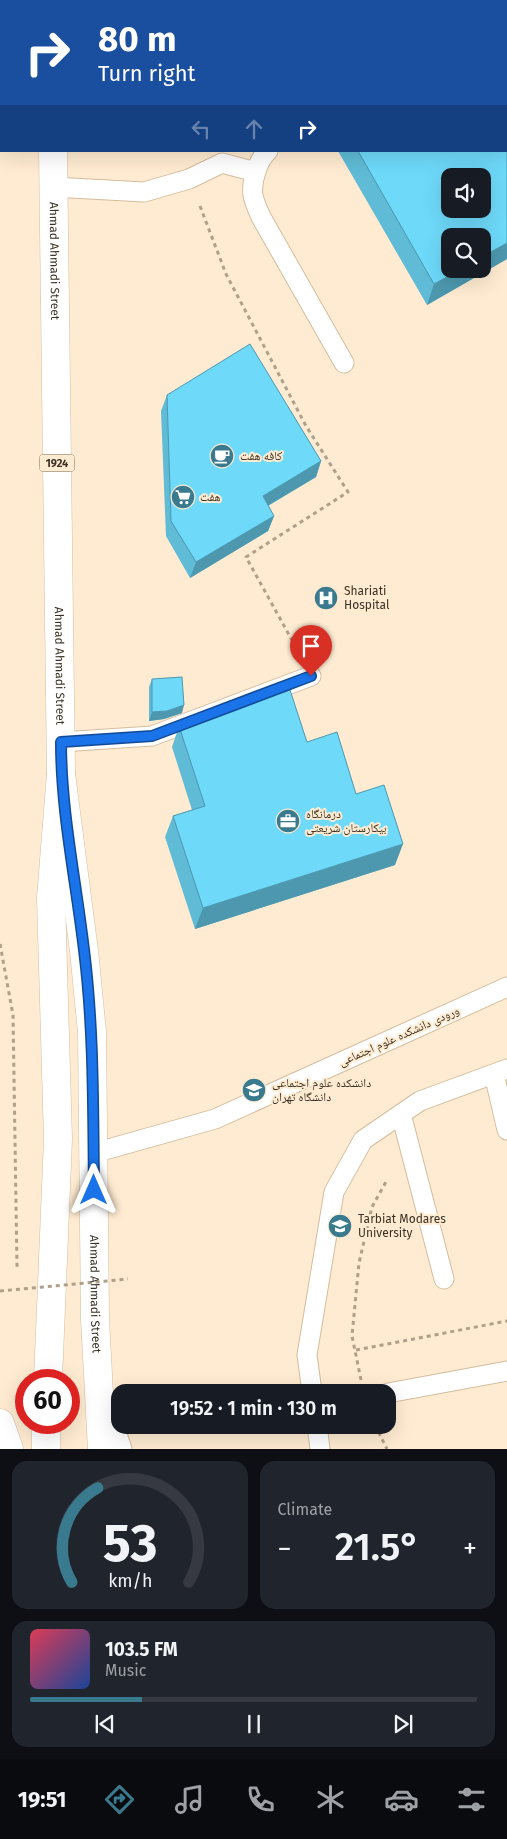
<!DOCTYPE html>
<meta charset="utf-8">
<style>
:root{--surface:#171b24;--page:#20242c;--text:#f1f3f6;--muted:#9ea1a6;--line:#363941;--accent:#3a7a8e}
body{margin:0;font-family:"Fira Sans","Noto Naskh Arabic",sans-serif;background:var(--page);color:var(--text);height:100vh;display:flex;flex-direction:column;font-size:19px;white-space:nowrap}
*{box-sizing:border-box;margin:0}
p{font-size:16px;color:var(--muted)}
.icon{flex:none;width:28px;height:28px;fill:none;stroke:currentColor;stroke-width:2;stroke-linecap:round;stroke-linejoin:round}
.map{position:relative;height:1449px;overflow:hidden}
.details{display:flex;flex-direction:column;gap:12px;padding:12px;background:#0d0f14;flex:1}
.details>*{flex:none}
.banner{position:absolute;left:0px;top:0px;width:508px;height:152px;box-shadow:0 5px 20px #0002;background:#1a4fa0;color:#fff;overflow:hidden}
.fabs{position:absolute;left:441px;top:168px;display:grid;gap:10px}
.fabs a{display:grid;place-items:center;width:50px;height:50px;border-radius:10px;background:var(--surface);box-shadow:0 5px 20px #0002;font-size:25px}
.speed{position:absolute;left:15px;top:1369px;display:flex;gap:10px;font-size:25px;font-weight:700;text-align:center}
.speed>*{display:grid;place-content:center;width:65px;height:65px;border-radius:50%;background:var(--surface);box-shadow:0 5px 20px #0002;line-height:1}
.speed .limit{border:8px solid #d22;background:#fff;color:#111}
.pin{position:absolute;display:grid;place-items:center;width:42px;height:42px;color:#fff;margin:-51px -21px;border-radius:50% 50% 50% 0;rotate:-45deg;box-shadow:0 0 5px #0007}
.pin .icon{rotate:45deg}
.me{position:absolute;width:55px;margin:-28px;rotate:0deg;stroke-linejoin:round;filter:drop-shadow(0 0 4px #0008)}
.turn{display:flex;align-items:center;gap:18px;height:105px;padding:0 15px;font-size:22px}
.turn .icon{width:65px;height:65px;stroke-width:2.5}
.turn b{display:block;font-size:35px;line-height:42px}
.lanes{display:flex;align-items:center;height:48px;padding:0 15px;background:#0003;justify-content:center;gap:25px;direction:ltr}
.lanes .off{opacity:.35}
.big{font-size:38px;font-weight:600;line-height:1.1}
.details .card{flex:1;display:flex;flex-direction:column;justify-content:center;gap:8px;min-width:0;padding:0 18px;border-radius:15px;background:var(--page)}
.details .dial{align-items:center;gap:0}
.dial svg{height:130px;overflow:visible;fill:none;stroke:var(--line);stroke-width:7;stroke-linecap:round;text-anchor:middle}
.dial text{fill:var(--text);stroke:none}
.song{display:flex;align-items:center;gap:15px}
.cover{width:60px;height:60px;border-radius:8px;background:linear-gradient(135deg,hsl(350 70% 55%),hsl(220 70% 35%))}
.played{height:5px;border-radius:2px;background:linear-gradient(90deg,var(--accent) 25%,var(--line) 25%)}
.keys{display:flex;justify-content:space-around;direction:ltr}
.heat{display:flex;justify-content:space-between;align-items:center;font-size:28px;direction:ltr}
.details .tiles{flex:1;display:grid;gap:12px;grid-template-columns:1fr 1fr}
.card:last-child{grid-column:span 2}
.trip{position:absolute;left:111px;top:1384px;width:285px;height:50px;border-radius:15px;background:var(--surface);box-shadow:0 5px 20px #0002;font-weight:600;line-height:50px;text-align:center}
.menu{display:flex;height:80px;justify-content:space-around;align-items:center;background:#090b0e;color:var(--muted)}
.menu .icon{width:35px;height:35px}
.menu .current{color:var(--accent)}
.menu b{font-size:22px;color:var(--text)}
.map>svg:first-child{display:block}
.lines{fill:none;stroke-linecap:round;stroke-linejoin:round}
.service-casing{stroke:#d4bd9e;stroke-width:21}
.primary-casing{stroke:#d4bd9e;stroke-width:29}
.trunk-casing{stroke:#d4bd9e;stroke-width:29}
.path{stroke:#aea08b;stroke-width:3;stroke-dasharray:4 4;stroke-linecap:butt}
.service{stroke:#fff;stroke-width:19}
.primary{stroke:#fff;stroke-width:28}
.trunk{stroke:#fff;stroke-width:28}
.path-bridge{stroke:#aea08b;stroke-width:3;stroke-dasharray:4 4;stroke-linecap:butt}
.wall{fill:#5fbbd6}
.shaded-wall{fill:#4d98ae}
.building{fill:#6ed9f9;stroke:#4d98ae;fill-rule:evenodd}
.route-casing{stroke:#114b97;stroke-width:12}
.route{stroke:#1a73e8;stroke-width:9}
.labels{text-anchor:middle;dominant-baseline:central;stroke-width:4;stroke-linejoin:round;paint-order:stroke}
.shield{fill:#feebd1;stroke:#766a59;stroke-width:1}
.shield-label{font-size:11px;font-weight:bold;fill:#3b3225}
.street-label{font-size:12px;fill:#3b3225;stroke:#feebd1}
.poi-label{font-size:12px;fill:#3b3225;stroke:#feebd1;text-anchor:start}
</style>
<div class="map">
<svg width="507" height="1449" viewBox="0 0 507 1449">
<rect width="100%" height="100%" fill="#feebd1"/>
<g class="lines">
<!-- service casing -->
<g class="service-casing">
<path id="service" d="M466,1L467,0
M268,151C258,160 251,181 253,195C254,202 258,210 261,217L344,363
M53,187L144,192L189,179L222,163L256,172
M61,742L152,736L311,676
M494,1074L507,1130
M401,1114L444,1279
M94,1153L215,1119L507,987
M312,1392L307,1355L334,1192L363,1140L420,1101L507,1069
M388,1393L507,1371
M107,1405L122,1449
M317,1425L320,1449"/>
</g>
<!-- primary casing -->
<g class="primary-casing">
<g id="primary">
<path d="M51,0V1"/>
<path id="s1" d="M53,151L61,774L84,951L92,1032L95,1319L102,1449"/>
</g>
</g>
<!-- trunk casing -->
<g class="trunk-casing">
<path id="trunk" d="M48,1380L58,1139L51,898L61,774
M0,1423L9,1449
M46,1449V1422"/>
</g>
<!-- path -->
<path class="path" d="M200,206L226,274L306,426L348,492L246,557L298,651
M0,944L13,1015L17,1267
M356,1350L507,1321
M361,1380L352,1336L359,1263L372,1207L387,1180
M375,1425L387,1449"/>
<!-- service -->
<use href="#service" class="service"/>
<!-- primary -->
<use href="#primary" class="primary"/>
<!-- trunk -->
<use href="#trunk" class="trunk"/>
<!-- path-bridge -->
<path class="path-bridge" d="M0,1291L128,1279"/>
</g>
<!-- wall -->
<path class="wall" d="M331,0H379L380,1H332Z
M507,0V259L427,305L338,151H506Z
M167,395L321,461L316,477L268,506L274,516L268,531L190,578L166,536L161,411Z
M152,679L182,713L164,719L149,721V687Z
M179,726L307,742L356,794L395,865L195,929L165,837L173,816L192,810L172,747Z"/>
<!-- shaded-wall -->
<path class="shaded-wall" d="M150,0H207L206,1H150Z
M507,243V259L427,305L434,284L462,269H482V257Z
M321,461L316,477L257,512L263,496Z
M274,516L268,531L190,578L196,562Z
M184,705L182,713L164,719L149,721L152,712Z
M403,844L395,865L195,929L203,908Z"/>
<!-- building -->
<path class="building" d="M213,0H301V1H212Z
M345,0H379L380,1H346Z
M488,0H507V243L482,257V236H450V269H462L434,284L358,151H506V1H487ZM450,176H482V209H450Z
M250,344L321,461L263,496L274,516L196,562L171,521L167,395Z
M182,677L184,705L167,711L152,712V679Z
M290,690L307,742L337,732L356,794L384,785L403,844L203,908L173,816L205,806L179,726Z"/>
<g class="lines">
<!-- route casing -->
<g class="route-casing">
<path id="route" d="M94,1190C93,1110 94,1029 84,950C76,881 61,812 61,742L152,736L311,676"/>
</g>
<!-- route -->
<use href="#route" class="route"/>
</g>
<!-- icons -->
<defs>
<g id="cafe-disc" transform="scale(1.25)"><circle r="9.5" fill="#3a7a8e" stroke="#feebd1"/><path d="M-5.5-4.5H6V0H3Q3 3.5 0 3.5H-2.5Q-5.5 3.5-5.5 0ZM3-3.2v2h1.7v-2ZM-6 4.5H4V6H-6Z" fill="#fff"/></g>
<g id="supermarket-disc" transform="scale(1.25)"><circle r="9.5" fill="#3a7a8e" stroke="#feebd1"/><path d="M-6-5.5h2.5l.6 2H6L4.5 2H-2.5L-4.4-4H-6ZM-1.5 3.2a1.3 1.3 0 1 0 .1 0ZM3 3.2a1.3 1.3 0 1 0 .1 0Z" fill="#fff"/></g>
<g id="hospital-disc" transform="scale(1.25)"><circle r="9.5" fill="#3a7a8e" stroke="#feebd1"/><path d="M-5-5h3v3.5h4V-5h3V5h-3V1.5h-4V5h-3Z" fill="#fff"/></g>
<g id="office-disc" transform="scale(1.25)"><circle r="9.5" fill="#3a7a8e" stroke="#feebd1"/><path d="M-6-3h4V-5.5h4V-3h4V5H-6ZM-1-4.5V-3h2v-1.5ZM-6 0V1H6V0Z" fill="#fff"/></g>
<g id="university-disc" transform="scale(1.25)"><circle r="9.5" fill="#3a7a8e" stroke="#feebd1"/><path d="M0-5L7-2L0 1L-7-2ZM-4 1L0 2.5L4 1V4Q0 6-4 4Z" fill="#fff"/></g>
</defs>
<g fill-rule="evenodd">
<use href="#cafe-disc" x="222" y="456"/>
<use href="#supermarket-disc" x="183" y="497"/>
<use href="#hospital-disc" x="326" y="598"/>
<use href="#office-disc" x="288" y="821"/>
<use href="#university-disc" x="254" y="1090"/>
<use href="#university-disc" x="340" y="1226"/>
</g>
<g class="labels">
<!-- shield labels -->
<rect class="shield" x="39.5" y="454.5" width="35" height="17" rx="4"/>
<g class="shield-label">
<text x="57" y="463">1924</text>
</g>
<!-- street labels -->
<g class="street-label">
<text stroke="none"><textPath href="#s1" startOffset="110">Ahmad Ahmadi Street</textPath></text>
<text stroke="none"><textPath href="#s1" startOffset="515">Ahmad Ahmadi Street</textPath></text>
<text transform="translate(399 1036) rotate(-24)">ورودی دانشکده علوم اجتماعی</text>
<text stroke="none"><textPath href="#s1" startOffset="1145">Ahmad Ahmadi Street</textPath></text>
</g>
<!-- poi labels -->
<g class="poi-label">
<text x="240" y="456">کافه هفت</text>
<text x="200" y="497">هفت</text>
<text x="344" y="591">Shariati<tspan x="344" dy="14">Hospital</tspan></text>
<text x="306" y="814">درمانگاه<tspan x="306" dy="14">بیکارستان شریعتی</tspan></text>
<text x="272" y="1083">دانشکده علوم اجتماعی<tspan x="272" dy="14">دانشگاه تهران</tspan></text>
<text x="358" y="1219">Tarbiat Modares<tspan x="358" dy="14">University</tspan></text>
</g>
</g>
</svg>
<div class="fabs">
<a><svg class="icon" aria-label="sound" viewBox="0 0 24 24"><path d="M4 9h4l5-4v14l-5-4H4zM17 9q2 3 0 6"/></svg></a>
<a><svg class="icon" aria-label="search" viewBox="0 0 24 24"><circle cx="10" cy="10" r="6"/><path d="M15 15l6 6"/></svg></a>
</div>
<div class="speed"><div class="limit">60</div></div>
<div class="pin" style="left:311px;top:676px;background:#d93025"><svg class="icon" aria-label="arrive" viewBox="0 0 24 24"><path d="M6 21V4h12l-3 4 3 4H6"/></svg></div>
<svg class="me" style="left:94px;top:1190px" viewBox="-20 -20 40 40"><path d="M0-17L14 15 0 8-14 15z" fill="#1a73e8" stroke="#fff" stroke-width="4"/></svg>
<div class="trip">19:52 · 1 min · 130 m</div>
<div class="banner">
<div class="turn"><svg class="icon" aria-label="right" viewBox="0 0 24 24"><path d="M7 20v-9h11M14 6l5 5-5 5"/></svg><div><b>80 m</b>Turn right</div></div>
<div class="lanes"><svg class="icon off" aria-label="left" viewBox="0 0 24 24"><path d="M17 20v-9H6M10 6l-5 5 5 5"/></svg><svg class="icon off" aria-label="ahead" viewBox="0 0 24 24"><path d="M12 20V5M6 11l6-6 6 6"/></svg><svg class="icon" aria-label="right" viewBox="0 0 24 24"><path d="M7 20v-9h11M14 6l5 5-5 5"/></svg></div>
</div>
</div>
<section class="details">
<div class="tiles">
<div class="card dial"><svg viewBox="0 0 100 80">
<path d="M14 69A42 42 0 1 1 86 69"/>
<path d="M14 69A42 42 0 0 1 30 11" stroke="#3a7a8e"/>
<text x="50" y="56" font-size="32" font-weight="700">53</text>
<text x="50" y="72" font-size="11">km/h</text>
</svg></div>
<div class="card"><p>Climate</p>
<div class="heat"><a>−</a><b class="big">21.5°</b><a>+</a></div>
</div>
<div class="card">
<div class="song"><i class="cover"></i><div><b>103.5 FM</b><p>Music</p></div></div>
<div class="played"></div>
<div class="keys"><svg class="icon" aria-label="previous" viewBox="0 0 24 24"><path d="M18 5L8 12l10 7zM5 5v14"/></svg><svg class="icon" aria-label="pause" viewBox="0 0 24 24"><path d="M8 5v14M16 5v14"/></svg><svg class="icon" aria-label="next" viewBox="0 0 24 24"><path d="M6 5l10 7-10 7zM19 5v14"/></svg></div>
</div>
</div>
</section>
<nav class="menu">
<b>19:51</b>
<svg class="icon current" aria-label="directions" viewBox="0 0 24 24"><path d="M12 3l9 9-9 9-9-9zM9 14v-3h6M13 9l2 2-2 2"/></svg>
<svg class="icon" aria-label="music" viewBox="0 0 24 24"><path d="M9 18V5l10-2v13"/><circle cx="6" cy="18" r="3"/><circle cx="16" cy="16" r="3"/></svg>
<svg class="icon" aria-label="phone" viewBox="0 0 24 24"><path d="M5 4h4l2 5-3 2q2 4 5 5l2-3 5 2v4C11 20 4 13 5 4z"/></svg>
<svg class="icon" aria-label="climate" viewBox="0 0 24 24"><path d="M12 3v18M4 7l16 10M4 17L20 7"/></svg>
<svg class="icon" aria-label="car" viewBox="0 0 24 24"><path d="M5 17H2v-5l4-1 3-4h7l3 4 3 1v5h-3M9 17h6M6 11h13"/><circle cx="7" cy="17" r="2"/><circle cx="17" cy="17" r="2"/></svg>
<svg class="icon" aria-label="filters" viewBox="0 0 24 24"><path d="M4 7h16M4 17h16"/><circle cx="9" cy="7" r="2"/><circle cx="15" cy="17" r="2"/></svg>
</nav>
